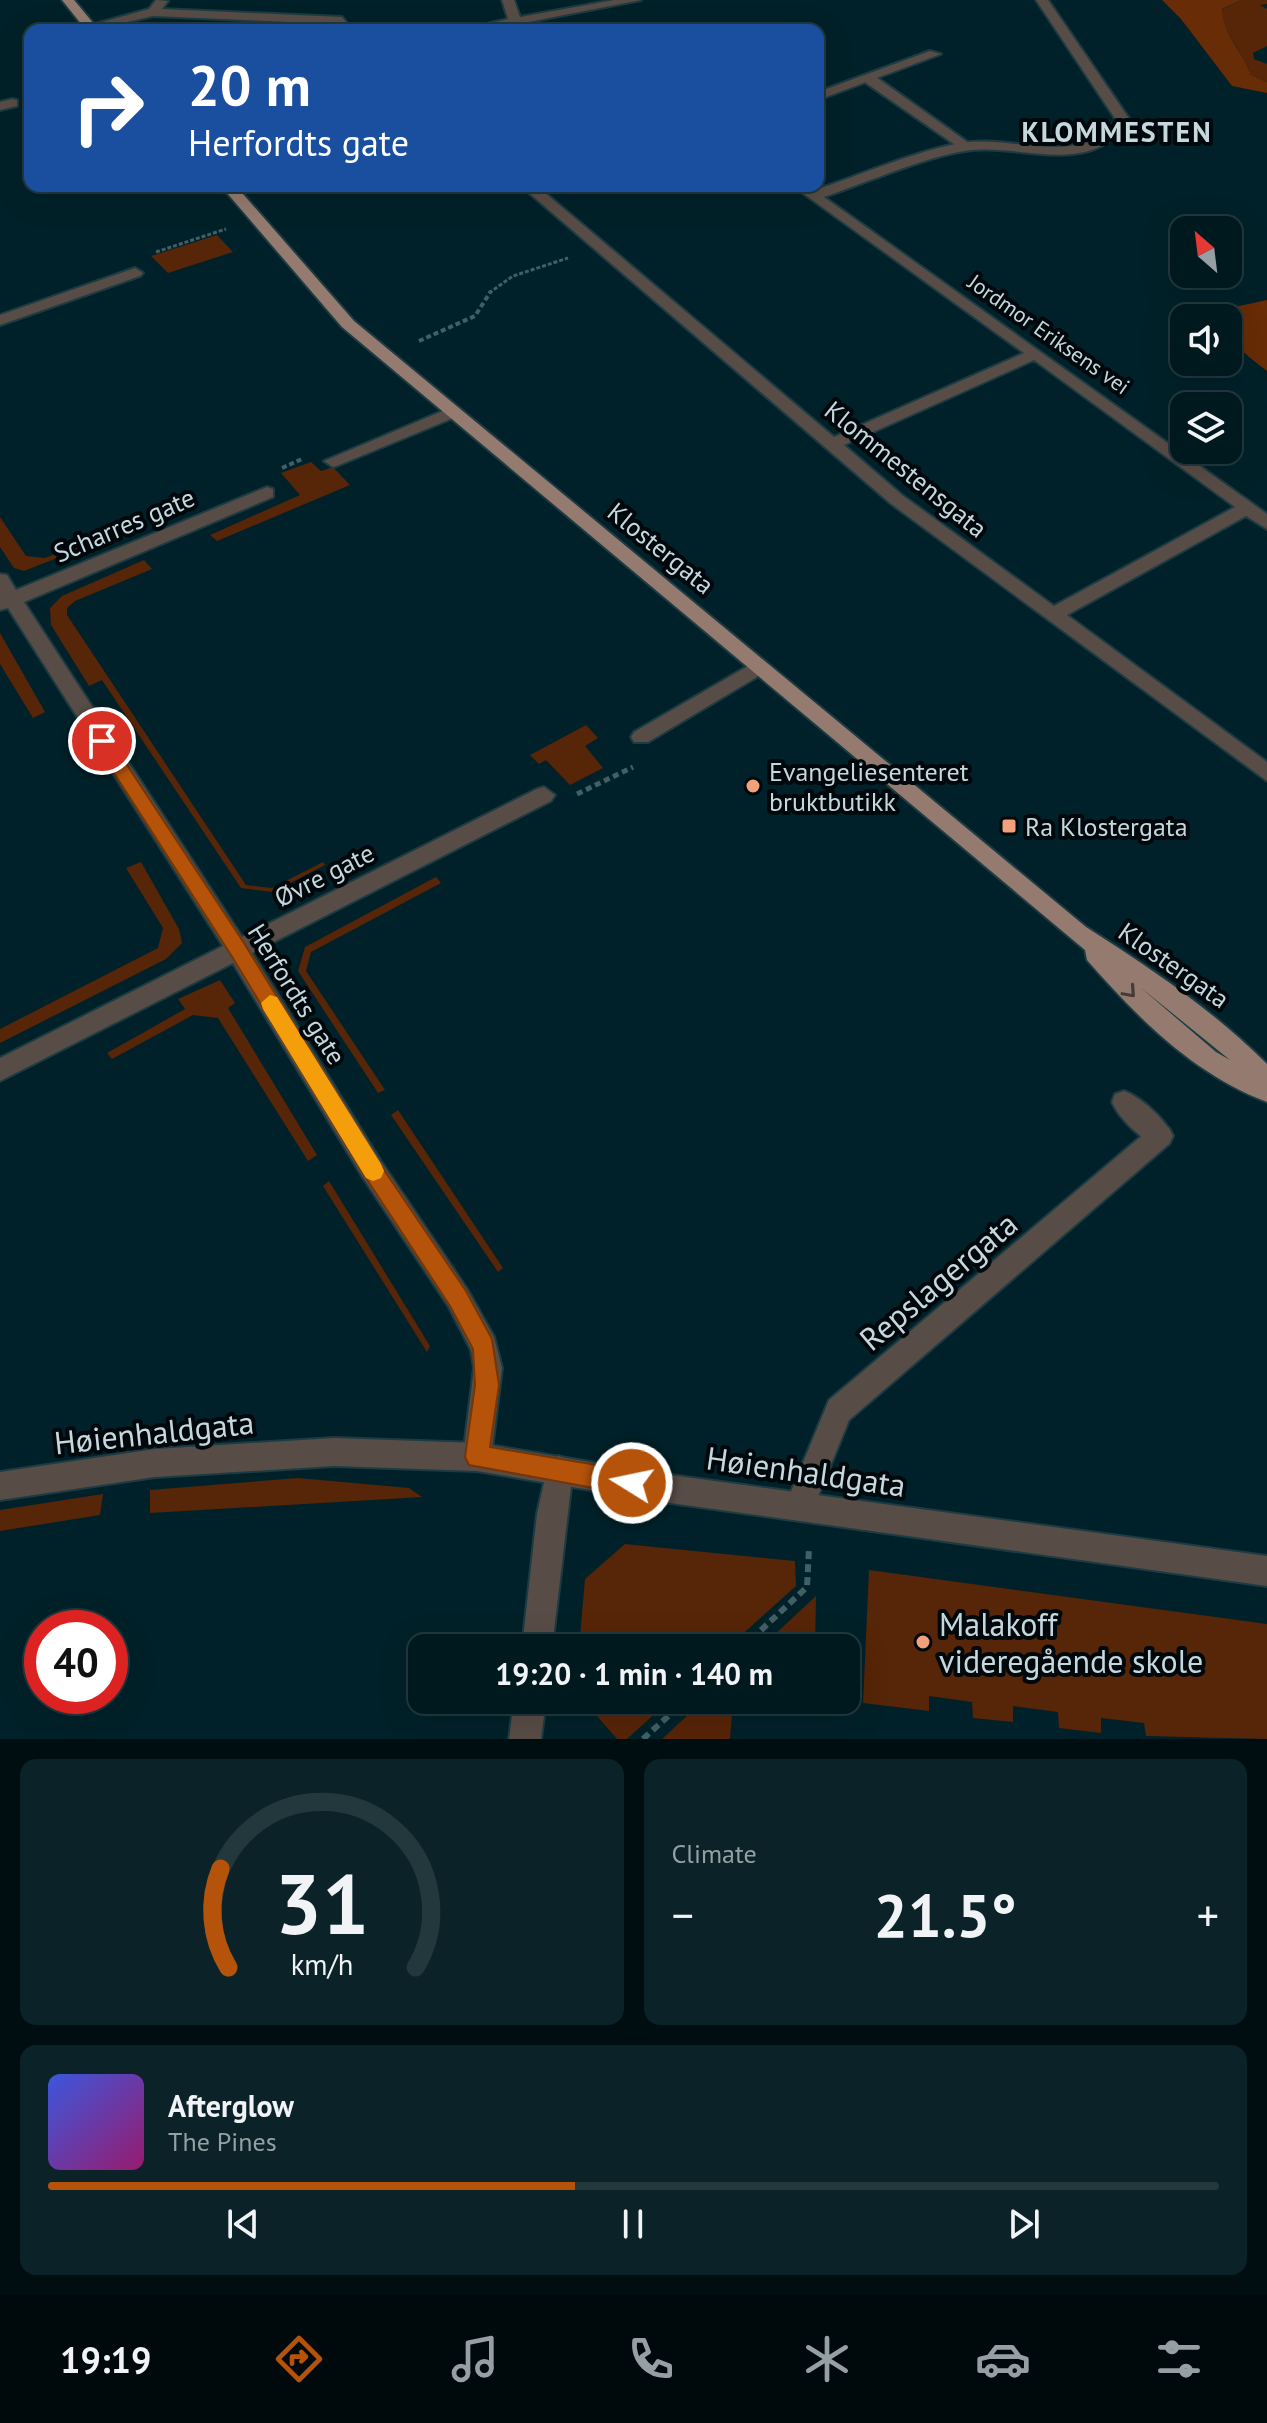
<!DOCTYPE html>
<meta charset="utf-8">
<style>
:root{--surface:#00191f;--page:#0a2228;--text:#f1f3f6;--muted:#95a0a4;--line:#22383d;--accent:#b45309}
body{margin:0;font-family:"PT Sans",sans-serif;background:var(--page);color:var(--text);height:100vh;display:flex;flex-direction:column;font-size:30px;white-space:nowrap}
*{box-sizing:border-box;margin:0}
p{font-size:26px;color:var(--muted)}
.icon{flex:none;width:44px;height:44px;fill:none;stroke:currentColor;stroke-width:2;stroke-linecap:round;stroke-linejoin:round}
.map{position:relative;height:1739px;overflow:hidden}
.side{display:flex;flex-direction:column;gap:20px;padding:20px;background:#000e11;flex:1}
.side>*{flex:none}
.guide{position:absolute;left:24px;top:24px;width:800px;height:168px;border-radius:16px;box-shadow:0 8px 32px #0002,0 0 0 2px var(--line);background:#1a4fa0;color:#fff;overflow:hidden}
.needle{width:52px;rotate:332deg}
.controls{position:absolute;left:1170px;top:216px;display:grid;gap:16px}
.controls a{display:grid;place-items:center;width:72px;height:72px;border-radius:16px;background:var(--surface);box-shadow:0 8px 32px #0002,0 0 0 2px var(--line);font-size:40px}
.speed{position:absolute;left:24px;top:1610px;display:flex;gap:16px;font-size:40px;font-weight:700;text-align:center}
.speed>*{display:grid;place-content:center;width:104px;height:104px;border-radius:50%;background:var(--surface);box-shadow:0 8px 32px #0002,0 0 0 2px var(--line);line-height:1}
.speed .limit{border:12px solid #d22;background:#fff;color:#111}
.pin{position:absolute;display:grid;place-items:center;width:68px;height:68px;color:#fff;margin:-34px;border:4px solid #fff;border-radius:50%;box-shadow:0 2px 8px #0007}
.me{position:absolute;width:88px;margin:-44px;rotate:280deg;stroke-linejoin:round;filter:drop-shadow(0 0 6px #0008)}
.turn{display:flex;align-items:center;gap:28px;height:168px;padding:0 32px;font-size:36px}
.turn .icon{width:104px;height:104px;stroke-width:2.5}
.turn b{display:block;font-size:56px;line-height:68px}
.big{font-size:60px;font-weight:600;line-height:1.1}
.side .card{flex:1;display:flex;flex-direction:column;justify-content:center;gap:12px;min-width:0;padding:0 28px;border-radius:16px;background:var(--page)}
.side .dial{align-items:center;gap:0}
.dial svg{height:208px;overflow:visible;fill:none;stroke:var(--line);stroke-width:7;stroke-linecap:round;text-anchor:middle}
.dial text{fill:var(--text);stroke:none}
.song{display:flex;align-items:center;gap:24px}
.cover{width:96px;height:96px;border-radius:12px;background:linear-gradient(135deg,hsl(230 70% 55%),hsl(320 70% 35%))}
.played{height:8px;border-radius:4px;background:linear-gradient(90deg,var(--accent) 45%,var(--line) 45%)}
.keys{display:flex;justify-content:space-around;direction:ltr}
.heat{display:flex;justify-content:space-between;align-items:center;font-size:44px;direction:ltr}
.side .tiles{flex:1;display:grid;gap:20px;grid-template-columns:1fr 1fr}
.card:last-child{grid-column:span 2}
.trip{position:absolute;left:408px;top:1634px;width:452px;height:80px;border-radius:16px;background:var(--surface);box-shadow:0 8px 32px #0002,0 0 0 2px var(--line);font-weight:600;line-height:80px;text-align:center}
.menu{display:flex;height:128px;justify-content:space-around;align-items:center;background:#000a0c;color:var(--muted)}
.menu .icon{width:56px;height:56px}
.menu .selected{color:var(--accent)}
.menu b{font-size:36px;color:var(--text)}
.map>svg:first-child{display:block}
.green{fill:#572508}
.forest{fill:#682c06}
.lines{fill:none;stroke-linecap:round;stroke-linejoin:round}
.service-casing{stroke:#1c3b42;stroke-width:4}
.minor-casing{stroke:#1c3b42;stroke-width:4}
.tertiary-casing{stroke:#1c3b42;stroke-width:4}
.primary-casing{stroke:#1c3b42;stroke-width:4}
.path-far3{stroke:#435f66;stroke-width:3;stroke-dasharray:4 2;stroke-linecap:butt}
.path-far2{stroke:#435f66;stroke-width:4;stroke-dasharray:5 3;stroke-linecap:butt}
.path-far1{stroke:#435f66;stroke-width:5;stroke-dasharray:6 4;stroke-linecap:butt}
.path{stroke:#435f66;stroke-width:6;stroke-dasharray:8 5;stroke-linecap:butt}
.service{fill:#584c46;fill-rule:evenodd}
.minor{fill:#584c46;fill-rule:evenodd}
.tertiary{fill:#584c46;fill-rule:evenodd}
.primary{fill:#957b6f;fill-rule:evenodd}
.oneway{stroke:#433c39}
.route{fill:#b45309;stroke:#753606;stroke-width:2}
.slow{fill:#f59e0b}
.poi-dot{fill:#f1a27b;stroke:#00080c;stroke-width:3}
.labels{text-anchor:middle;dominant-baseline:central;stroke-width:8;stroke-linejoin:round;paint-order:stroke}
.far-street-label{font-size:22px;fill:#c5d8dd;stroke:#00080c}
.street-label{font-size:26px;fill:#c5d8dd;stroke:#00080c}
.poi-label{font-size:26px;fill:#c5d8dd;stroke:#00080c;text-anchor:start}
.far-district-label{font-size:28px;font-weight:bold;letter-spacing:2px;fill:#c5d8dd;stroke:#00080c}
.near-street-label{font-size:32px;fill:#c5d8dd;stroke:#00080c}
.near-poi-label{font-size:32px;fill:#c5d8dd;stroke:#00080c;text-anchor:start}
</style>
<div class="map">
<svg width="1267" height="1739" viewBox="0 0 1267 1739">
<rect width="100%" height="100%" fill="#002129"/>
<!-- green -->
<path class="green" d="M1241,0H1267V4L1260,5L1267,9V46L1253,53L1254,59L1267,64V82L1251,75C1243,51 1224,36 1221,10Z
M217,235L233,252L168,273L151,256Z
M311,462L321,471L333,467L350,485L217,541L210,535L300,495L281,473Z
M0,517L26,556L45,558L134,522L138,526L24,571L14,568L0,547Z
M144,560L152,569L75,601L67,608V615L246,885L272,888L323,862L325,865L273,892L241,888L102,680L89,686L51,625L50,608L62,596Z
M0,633L45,712L33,718L0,664Z
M586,725L598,738L585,746L603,768L570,785L546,760L539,764L530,755Z
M141,862L179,929L182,943L166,959L0,1043V1029L158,948L163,928L126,868Z
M436,877L441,883L311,952L306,971L385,1090L378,1093L298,971L305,947Z
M220,980L235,1003L228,1008L317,1155L308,1161L218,1018L193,1015L112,1059L107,1053L185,1009L178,999Z
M398,1110L503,1268L498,1272L391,1115Z
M329,1181L430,1346L427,1352L323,1186Z
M298,1478L409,1488L422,1497L150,1513V1490Z
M103,1494L100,1515L0,1531V1510Z
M625,1544L795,1561L796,1586L727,1648H579L585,1579Z
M869,1570L1267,1624V1739L1146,1736L1144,1723L1101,1718V1733L1059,1728L1058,1712L1013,1706V1722L973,1718L972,1702L929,1696V1711L863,1703Z
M816,1596L815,1648H760Z
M583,1700H670L627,1739H617Z
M704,1700H733L730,1739H662Z"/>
<!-- forest -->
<path class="forest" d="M1162,0H1241L1222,9C1223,36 1243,51 1251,75L1267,82V93L1232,86L1181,19Z
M1267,300V371C1248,356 1228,344 1228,318H1220L1216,311Z"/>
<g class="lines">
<!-- service casing -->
<g class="service-casing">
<path id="service" d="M866,77H876L973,146L961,149L866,83Z
M452,407L458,408V416L339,465L333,467L324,461Z
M760,659L770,666L767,671L648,742H634L631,737L634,732Z
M1124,1091C1141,1097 1165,1119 1173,1136L1169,1144L1160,1148C1143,1141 1119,1119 1112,1102L1115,1094Z"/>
</g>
<!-- minor casing -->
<g class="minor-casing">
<path id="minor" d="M156,0L168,1L162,9L342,17L352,30H340L337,24L153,16L93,30L84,27L149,9Z
M502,0H514L520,17L614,0H641L487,30H460L508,19Z
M1036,0H1048L1130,120C1088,180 1023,142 965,151C925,157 865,183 824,197L1267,514V529L1246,516L1067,615L1267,762V781L890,503L521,186H537L834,437L1024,353L793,186H809L815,190C858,176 918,150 961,143C1011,134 1081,169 1116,120ZM1034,360L1235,507L1054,606L902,495L844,445Z
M930,51L941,54L818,100V92Z
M12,99L17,100V106L0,110V102Z
M135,268L143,273L140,276L0,325V315Z
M267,487L273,489V497L24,602L242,937L537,789L544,787L555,795L551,801L252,953L380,1160L467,1289L494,1337L502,1368L491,1457L487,1467L477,1471L467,1467L463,1457L474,1368L471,1350L449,1307L362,1176L233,963L0,1081V1058L223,946L8,608L0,610V574L7,575L16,590Z
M1160,1124L1169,1128L1173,1136L1169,1144L849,1420L810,1516L800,1521L790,1516L785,1506L829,1400L1151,1128Z
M559,1456L569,1460L573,1470L552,1648H522L537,1514L549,1460Z
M514,1700H546L541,1739H509Z"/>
</g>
<!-- tertiary casing -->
<g class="tertiary-casing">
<path id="tertiary" d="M334,1438L477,1443L656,1473L1267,1556V1586L656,1501L477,1471L334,1466L155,1477L0,1500V1472L155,1449Z"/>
</g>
<!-- primary casing -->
<g class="primary-casing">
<path id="primary" d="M62,0H74L99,30H86Z
M221,186H236L354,321L1086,927C1150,968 1213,1010 1267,1064V1102C1193,1074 1138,1018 1087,960L1085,950L342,327ZM1140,987L1230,1060L1216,1052Z"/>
</g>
<!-- path-far3 -->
<path class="path-far3" d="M156,252L226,229
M489,293L513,276L568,258"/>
<!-- path-far2 -->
<path class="path-far2" d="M419,341L475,316L491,291
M282,468L302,459"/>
<!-- path-far1 -->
<path class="path-far1" d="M577,794L633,767"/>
<!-- path -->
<path class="path" d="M742,1648L807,1587L809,1549
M643,1739L686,1700"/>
<!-- service -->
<use href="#service" class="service"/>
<!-- minor -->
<use href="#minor" class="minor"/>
<!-- tertiary -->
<use href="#tertiary" class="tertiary"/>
<!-- primary -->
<use href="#primary" class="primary"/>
</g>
<!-- one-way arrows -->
<defs><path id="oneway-chevron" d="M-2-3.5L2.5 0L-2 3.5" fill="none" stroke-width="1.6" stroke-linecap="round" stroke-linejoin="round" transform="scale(2)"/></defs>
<use class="oneway" href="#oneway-chevron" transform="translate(1130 992) rotate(48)"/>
<!-- route -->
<path class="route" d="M102,734L108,736L244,943L378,1161L466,1291L492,1339L499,1385L490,1447L632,1471L640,1474L644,1483L640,1491L632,1495L469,1465L465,1457L475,1385L473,1349L450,1306L364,1175L231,955L96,745V736Z"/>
<!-- slow -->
<path class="slow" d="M270,995L277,997L381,1164L384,1171L381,1178L373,1181L366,1178L263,1009L261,1003Z"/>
<!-- markers -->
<g class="poi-dot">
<circle cx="753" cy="786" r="8"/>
<rect x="1001" y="818" width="16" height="16" rx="4"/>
<circle cx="923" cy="1642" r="8"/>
</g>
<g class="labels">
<!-- far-street labels -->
<g class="far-street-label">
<text transform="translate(1049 334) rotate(35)">Jordmor Eriksens vei</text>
</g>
<!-- street labels -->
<g class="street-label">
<text transform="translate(906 469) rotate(39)">Klommestensgata</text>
<text transform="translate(124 525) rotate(-23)">Scharres gate</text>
<text transform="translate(661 548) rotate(39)">Klostergata</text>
<text transform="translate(324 875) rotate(-27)">Øvre gate</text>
<text transform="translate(1174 965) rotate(35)">Klostergata</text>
<text transform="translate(297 994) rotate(58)">Herfordts gate</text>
</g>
<!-- poi labels -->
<g class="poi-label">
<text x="769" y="771">Evangeliesenteret<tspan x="769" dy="30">bruktbutikk</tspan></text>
<text x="1025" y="826">Ra Klostergata</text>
</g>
<!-- far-district labels -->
<g class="far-district-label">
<text x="1117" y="131">KLOMMESTEN</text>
</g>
<!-- near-street labels -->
<g class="near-street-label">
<text transform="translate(938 1281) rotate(-40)">Repslagergata</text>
<text transform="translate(154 1432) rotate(-6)">Høienhaldgata</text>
<text transform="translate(806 1471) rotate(8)">Høienhaldgata</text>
</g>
<!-- near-poi labels -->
<g class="near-poi-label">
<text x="939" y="1624">Malakoff<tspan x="939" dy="37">videregående skole</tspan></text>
</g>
</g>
</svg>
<div class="controls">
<a><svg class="needle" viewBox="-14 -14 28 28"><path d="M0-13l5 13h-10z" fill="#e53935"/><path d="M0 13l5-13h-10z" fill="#95a0a4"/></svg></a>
<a><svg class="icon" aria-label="sound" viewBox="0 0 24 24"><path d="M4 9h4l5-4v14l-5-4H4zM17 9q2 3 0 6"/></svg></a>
<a><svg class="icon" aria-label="layers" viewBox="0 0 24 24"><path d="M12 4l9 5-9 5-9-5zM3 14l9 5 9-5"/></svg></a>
</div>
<div class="speed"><div class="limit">40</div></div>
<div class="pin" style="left:102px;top:741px;background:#d93025"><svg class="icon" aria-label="arrive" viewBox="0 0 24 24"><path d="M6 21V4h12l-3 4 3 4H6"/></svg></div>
<svg class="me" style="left:632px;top:1483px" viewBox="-20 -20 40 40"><circle r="17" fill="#b45309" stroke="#fff" stroke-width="3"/><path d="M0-11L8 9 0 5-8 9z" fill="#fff"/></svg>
<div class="trip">19:20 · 1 min · 140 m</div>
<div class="guide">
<div class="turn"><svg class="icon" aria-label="right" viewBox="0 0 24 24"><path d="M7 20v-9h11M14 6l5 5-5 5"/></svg><div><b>20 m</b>Herfordts gate</div></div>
</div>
</div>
<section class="side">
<div class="tiles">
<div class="card dial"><svg viewBox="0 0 100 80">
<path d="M14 69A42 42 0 1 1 86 69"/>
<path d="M14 69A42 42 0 0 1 11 31" stroke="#b45309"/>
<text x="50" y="56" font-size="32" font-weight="700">31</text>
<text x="50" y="72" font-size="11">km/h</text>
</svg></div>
<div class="card"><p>Climate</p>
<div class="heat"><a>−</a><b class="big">21.5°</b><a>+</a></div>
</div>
<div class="card">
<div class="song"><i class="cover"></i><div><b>Afterglow</b><p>The Pines</p></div></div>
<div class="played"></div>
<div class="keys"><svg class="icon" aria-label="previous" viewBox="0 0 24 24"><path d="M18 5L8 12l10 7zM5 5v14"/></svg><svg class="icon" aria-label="pause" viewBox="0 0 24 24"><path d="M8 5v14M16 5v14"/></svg><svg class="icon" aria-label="next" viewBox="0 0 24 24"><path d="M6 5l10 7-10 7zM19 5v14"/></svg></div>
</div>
</div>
</section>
<nav class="menu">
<b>19:19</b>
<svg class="icon selected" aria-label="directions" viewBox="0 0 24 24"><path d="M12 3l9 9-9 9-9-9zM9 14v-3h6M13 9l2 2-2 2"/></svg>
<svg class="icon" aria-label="music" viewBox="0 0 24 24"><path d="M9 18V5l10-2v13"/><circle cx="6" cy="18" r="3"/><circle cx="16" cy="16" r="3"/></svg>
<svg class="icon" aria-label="phone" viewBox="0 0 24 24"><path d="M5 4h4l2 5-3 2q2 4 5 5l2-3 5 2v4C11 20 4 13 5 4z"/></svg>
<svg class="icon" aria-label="climate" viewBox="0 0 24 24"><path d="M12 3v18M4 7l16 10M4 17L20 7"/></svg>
<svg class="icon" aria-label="car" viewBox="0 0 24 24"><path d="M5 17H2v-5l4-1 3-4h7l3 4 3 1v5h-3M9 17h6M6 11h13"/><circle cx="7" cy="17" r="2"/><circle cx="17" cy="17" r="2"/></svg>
<svg class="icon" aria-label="filters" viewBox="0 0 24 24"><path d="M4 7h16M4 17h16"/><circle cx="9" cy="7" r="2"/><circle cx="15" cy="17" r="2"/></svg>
</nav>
